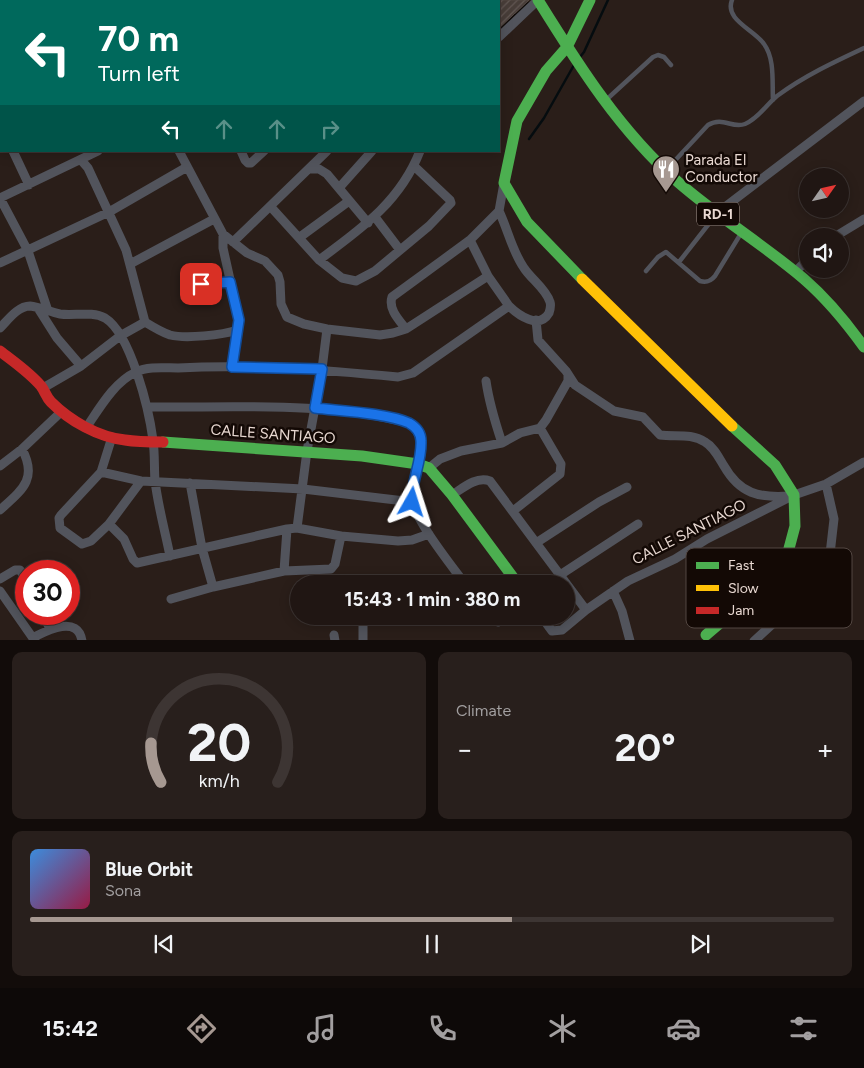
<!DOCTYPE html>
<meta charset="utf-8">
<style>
:root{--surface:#201613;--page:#281f1c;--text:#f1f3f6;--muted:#a29fa0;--line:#3d3533;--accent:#a69891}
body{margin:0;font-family:Figtree,sans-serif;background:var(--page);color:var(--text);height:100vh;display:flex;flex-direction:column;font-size:19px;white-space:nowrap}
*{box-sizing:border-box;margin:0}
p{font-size:16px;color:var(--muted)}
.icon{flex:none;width:28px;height:28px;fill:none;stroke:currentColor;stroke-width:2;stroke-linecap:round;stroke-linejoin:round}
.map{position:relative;height:640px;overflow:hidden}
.panel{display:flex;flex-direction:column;gap:12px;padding:12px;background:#120c0a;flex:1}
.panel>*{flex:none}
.top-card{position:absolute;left:0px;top:0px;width:500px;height:152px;box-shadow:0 2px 12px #0003,0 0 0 1px var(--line);background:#00695c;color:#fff;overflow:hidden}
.needle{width:32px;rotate:56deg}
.controls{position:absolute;left:799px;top:168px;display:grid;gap:10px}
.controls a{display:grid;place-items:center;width:50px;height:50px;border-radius:50%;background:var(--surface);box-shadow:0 2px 12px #0003,0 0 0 1px var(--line);font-size:25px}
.speed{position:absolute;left:15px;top:560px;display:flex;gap:10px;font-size:25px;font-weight:700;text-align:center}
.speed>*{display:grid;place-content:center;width:65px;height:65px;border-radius:50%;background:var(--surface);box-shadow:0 2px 12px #0003,0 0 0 1px var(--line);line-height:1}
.speed .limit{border:8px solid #d22;background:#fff;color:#111}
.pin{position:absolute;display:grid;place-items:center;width:42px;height:42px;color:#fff;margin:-21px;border-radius:10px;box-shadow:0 2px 8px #0006}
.me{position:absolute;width:55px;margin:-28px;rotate:6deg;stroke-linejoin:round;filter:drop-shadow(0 0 4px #0008)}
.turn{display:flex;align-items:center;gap:18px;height:105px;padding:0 15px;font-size:22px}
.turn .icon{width:65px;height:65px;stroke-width:2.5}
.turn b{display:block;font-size:35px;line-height:42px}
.lanes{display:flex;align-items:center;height:48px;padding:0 15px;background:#0003;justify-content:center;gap:25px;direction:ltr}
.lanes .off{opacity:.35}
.big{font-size:38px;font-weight:700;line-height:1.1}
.panel .card{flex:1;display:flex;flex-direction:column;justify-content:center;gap:8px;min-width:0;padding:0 18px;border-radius:10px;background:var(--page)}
.panel .dial{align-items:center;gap:0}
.dial svg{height:130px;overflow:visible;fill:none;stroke:var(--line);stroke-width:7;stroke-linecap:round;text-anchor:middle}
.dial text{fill:var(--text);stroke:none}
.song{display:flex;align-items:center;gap:15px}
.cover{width:60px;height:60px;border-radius:8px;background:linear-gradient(135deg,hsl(210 70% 55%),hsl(340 70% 35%))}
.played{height:5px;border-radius:2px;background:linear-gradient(90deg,var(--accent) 60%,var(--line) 60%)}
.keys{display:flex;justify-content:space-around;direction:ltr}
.heat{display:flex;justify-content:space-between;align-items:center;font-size:28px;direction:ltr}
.panel .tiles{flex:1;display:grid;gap:12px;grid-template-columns:1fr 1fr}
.card:last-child{grid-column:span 2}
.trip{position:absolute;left:290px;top:575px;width:285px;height:50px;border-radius:25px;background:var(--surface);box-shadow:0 2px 12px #0003,0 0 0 1px var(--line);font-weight:700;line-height:50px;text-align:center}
.tabs{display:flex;height:80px;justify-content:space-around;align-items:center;background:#0d0908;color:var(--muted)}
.tabs .icon{width:35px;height:35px}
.tabs .active{color:var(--accent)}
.tabs b{font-size:22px;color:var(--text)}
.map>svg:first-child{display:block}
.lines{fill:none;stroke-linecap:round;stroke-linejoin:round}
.stream{stroke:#050c0f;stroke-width:2.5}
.building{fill:url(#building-hatch);stroke:#554a45;filter:url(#shadow)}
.lane{stroke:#52545c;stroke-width:4.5}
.street{stroke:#52545c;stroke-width:9}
.fast{stroke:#4caf50;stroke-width:11}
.slow{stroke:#ffc107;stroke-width:11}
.jam{stroke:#c62828;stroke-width:11}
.route-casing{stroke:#114b97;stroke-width:12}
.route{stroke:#1a73e8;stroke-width:9}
.labels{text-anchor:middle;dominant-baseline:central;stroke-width:5;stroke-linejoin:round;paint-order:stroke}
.shield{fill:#130905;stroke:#a99b94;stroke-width:1}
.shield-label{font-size:14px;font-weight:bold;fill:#e9d9d2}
.poi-label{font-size:15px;fill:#e9d9d2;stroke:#130905;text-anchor:start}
.street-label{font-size:15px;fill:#e9d9d2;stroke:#130905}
.key{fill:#130905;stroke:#534742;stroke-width:1}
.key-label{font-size:14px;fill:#e9d9d2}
</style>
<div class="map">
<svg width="864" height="641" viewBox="0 0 864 641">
<defs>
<pattern id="building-hatch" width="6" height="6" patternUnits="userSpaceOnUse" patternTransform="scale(1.25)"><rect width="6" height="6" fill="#473c38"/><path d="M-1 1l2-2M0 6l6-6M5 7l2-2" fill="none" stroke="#625854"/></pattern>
<filter id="shadow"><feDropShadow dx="2.5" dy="2.5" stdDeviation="0" flood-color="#0009"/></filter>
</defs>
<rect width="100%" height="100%" fill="#2a1e19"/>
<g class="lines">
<!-- stream -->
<path class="stream" d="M580,57L584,52L608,0
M529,139L544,118L574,65"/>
</g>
<!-- building -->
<path class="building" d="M499,0H529L499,28Z"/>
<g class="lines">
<!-- lane -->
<path class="lane" d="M732,0C724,20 755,30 764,44C775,59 772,82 773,100
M606,100L653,57L658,55L664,57L671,65
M668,168L708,125C723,116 732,129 745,124C758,119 767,104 777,96C804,76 834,62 864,48
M679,262L715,216
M646,271L658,257L666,252L700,281C707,283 711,281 715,276L740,235"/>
<!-- street -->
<path class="street" d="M107,0V1
M295,0L296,1
M353,0L354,1
M125,1L127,0
M201,1L202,0
M268,1L269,0
M320,1L322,0
M372,1L374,0
M0,8L1,9
M499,37L538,0
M0,46L1,45
M0,107L1,106
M0,121L1,124
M0,143H1
M13,151L29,185
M179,151L223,234L247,253L265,261L278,275L280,282L281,304L287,317L304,324L327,329L380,335L393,333L406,329L488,276L470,240L499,211L504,183
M241,151L245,160L248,163H251L264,151
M81,160L88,168L126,250L145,322
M310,169H319L327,174L368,223
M339,188L372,151
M0,198L28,251L48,311
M0,198L98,151
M270,206L319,260L342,278L356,281L375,271L429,226L451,203L450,200L414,166
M499,211C508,230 512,251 524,268C531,279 546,289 550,302C551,305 550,310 549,313C539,330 518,315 509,306
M717,213L864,101
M375,217L400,250
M223,234V248L239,320L232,367
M836,236L864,219
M300,237L349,201
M233,242L327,151
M319,260C361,229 400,202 420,151
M0,263L109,212L187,167
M130,264L214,219
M795,272L808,259
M187,284L231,282
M38,308L57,338L81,366
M536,320L538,340L566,371L575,385L614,411L643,417L660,435C676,437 691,433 705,442C714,447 719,458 724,466C740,494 759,498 789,496
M0,328C8,320 18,306 30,306C40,307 50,312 60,314C74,316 92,311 105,318C131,334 149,410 153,440C155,454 154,468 155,481C158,506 165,531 170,556
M406,329C399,320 388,309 392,297L470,240
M486,381C489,402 495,422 502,443
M43,388L81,366L120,336L145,322C153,327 161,332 170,335C186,339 222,335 238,330
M147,407C231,408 326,401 408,423C435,439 411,473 412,498C413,518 452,566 465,584
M86,428C99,409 114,382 136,372C148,366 165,368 178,368C252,364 325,370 398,377L413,373L509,306L488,276
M112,437L101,472L61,515L59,518L60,528L82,544L91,541L109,524L124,539L133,559L137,563L287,529L297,528L341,536L398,541L412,540L429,534
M0,466L22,449L61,412
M429,468L440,459L461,451L502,443L520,433L540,428L546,420L568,381V374
M101,472L141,481L303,489L413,502
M190,483L202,548L213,587
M452,495C463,488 476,476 490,481L586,610
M0,510C22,490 38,479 22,449
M513,511L560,474L561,464L540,428
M109,524L141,481
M297,528L307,451L322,369L327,329
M536,543L599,502L627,487
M284,571L331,569L335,564L341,536
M560,575L638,524
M0,579L15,570H20L26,579
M0,591L35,641
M613,591L622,611L630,641
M171,599L213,587L284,571L287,529
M43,614L50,629
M490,616L498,622L512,616
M541,616L552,631L562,630L586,610L628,581L675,559L707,539L794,495L826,484L864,462
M334,635L335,641
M34,637C48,630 78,615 82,641
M363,641V625
M754,641L802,597L824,570L830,554L834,519L826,484"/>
<!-- fast -->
<path class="fast" d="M538,0C579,66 620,131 678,182C718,217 764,245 804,279C827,299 846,322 864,347
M582,279L527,222L504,183L517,121L546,71L567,47L590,0
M163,442L362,456L418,464L429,468L452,495L518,584
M706,635L761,588L787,556L795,526L794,495L775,465L732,426"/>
<!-- slow -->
<path class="slow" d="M582,279L732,426"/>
<!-- jam -->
<path class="jam" d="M0,351C14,362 29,372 41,386C45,391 46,397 51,402C70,421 98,437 125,440C137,442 150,442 163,442"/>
</g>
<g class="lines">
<!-- route casing -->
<g class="route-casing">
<path id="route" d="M201,284L230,282L239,320L232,367L322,369L315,408C340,411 387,413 409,423C416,427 421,433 421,441C422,462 411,481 412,502"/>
</g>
<!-- route -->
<use href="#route" class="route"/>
</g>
<!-- icons -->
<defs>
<g id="restaurant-pin" transform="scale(1.4375)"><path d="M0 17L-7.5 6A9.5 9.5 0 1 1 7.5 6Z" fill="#a69891" stroke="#130905"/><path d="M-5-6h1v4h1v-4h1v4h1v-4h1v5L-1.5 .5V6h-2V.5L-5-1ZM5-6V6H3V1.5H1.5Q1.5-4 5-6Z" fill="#fff"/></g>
</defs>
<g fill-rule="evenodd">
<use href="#restaurant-pin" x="666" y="169"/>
</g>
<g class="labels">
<!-- shield labels -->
<rect class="shield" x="697" y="202.5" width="42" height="23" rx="4"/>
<g class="shield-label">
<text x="718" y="214">RD-1</text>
</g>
<!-- poi labels -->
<g class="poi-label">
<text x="685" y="160">Parada El<tspan x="685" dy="17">Conductor</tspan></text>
</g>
<!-- street labels -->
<g class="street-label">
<text transform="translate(273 434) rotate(4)">CALLE SANTIAGO</text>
<text transform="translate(689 532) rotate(-27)">CALLE SANTIAGO</text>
</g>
</g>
<!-- legend -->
<rect x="686" y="548" width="166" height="80" rx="8" class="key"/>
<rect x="696" y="562" width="23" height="7" fill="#4caf50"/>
<rect x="696" y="585" width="23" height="6" fill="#ffc107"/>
<rect x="696" y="607" width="23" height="7" fill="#c62828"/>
<g class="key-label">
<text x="728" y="570">Fast</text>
<text x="728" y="593">Slow</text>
<text x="728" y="615">Jam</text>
</g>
</svg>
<div class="controls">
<a><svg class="needle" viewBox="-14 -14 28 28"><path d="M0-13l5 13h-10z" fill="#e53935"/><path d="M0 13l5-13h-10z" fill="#a29fa0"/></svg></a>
<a><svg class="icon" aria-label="sound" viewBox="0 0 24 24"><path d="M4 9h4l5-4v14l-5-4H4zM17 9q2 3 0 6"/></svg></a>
</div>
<div class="speed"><div class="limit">30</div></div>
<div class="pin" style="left:201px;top:284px;background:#d93025"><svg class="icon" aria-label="arrive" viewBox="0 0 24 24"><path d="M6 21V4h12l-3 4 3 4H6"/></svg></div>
<svg class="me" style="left:412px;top:502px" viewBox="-20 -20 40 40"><path d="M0-17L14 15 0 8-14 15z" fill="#1a73e8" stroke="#fff" stroke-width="4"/></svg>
<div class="trip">15:43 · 1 min · 380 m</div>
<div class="top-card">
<div class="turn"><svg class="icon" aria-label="left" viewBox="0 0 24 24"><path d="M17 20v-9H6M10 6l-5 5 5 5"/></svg><div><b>70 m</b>Turn left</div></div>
<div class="lanes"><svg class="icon" aria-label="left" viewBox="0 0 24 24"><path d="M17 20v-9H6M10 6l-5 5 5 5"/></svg><svg class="icon off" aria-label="ahead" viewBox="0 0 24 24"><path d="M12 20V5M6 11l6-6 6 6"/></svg><svg class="icon off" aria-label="ahead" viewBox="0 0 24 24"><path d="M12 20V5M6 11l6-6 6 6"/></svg><svg class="icon off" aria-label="right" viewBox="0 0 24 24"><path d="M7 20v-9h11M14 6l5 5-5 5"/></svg></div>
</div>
</div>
<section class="panel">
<div class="tiles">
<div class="card dial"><svg viewBox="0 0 100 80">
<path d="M14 69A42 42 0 1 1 86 69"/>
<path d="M14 69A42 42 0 0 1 8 45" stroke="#a69891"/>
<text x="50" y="56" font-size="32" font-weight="700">20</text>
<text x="50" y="72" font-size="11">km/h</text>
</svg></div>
<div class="card"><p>Climate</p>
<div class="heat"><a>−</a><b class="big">20°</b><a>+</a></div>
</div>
<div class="card">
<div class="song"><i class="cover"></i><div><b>Blue Orbit</b><p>Sona</p></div></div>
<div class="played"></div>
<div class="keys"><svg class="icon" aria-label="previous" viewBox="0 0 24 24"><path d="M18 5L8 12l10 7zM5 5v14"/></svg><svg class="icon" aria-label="pause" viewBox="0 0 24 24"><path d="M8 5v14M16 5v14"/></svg><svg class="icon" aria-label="next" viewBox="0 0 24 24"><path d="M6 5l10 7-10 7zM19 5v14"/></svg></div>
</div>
</div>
</section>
<nav class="tabs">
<b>15:42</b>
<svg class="icon active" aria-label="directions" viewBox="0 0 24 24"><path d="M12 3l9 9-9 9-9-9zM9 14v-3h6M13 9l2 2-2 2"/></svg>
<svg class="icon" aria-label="music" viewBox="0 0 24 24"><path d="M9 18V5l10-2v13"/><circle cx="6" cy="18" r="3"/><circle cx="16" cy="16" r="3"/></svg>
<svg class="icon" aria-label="phone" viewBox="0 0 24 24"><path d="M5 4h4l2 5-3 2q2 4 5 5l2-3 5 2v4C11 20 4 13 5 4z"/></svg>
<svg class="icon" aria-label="climate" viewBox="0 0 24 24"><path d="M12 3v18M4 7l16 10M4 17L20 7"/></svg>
<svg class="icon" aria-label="car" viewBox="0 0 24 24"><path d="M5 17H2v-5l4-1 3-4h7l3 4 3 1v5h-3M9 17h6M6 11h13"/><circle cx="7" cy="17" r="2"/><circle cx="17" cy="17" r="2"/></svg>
<svg class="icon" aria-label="filters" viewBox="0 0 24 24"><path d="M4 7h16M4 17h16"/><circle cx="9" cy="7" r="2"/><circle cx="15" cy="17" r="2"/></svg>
</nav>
